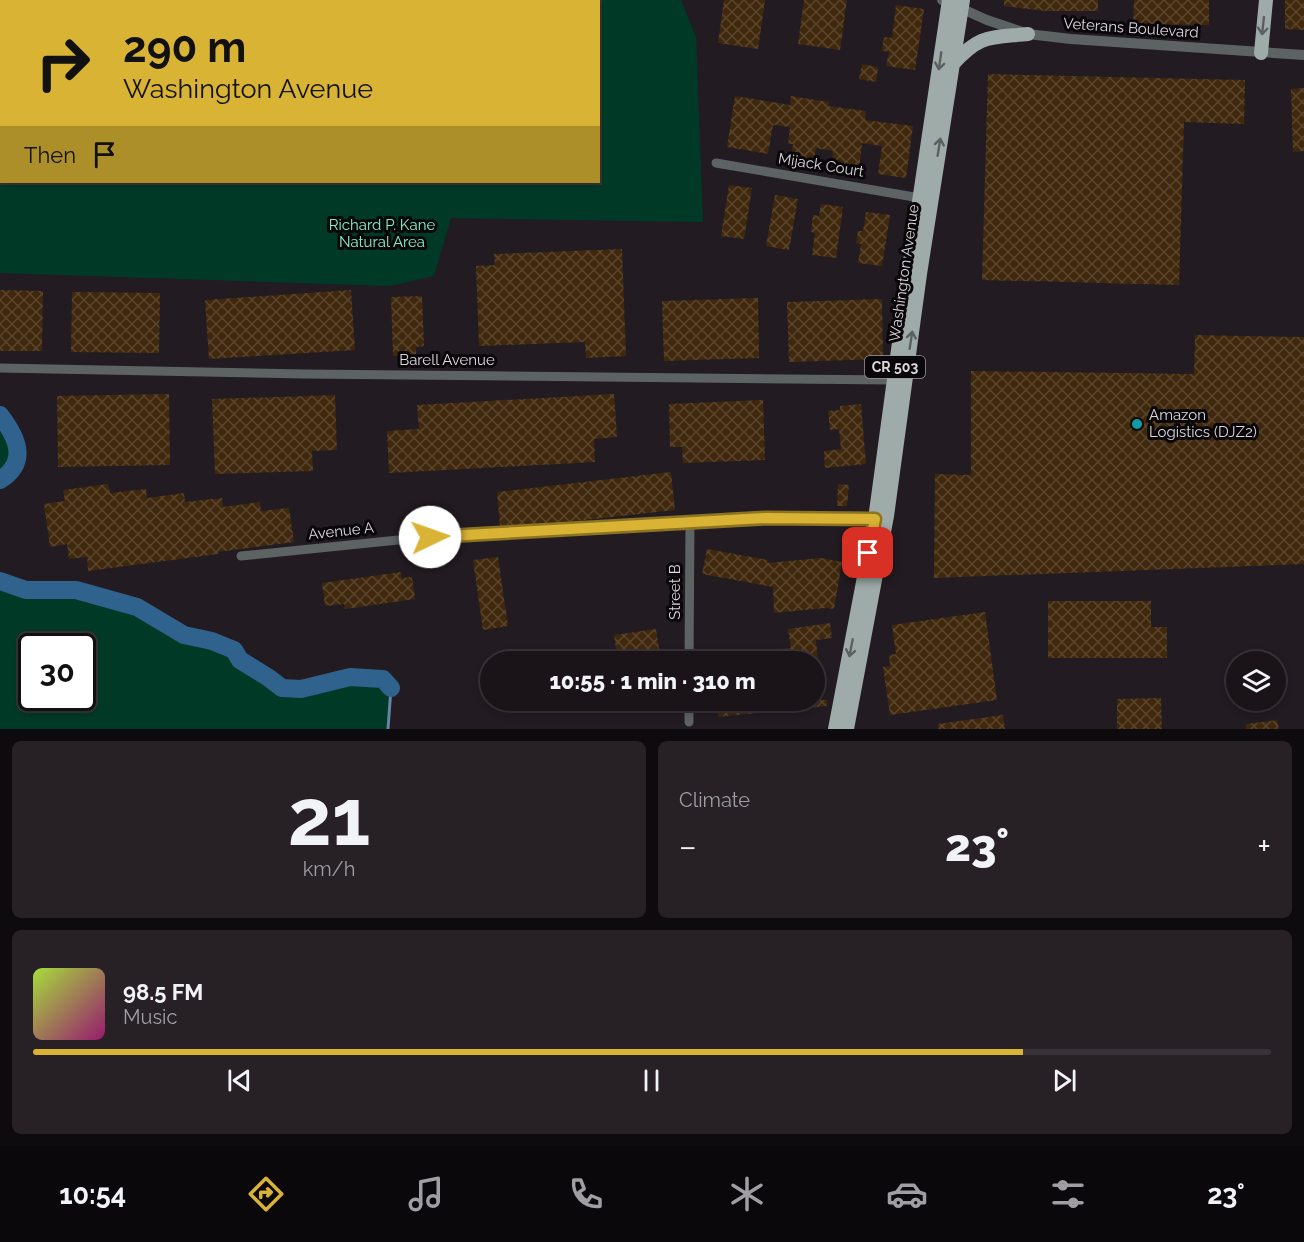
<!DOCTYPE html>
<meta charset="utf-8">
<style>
:root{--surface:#1a1419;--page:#272126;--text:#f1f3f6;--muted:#9f9ea2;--line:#383338;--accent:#d9b334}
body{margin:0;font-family:Raleway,sans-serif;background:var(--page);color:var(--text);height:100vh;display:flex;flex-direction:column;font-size:22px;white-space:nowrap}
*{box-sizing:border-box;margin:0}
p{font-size:20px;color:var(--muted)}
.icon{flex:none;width:33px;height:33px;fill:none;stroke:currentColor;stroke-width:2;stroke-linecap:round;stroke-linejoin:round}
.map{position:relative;height:729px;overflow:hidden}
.sheet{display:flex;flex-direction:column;gap:12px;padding:12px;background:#0e0b0e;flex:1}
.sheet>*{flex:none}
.guide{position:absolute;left:0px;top:0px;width:600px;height:183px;box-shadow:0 3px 9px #0003,0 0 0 2px var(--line);background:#d9b334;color:#111;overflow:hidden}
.controls{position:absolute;left:1226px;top:651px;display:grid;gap:12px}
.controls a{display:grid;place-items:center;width:60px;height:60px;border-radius:50%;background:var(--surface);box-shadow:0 3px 9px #0003,0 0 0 2px var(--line);font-size:30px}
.speed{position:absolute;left:18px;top:633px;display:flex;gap:12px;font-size:30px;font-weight:700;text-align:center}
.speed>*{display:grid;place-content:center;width:78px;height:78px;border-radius:50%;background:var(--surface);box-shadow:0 3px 9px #0003,0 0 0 2px var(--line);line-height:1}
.speed .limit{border:3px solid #111;border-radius:9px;background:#fff;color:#111}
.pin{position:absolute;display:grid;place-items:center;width:51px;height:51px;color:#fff;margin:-26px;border-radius:12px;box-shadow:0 3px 9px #0006}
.me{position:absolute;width:66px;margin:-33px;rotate:87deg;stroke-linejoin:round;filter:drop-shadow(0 0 4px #0008)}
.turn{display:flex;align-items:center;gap:21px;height:126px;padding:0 24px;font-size:27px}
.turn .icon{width:78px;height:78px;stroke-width:2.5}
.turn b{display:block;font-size:42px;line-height:51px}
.then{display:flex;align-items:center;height:57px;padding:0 24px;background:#0003;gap:12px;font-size:22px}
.big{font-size:45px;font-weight:800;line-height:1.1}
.sheet .card{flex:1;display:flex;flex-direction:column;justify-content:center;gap:9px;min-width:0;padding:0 21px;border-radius:9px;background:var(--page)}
.sheet .dial{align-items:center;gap:0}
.dial b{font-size:78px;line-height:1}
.song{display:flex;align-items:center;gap:18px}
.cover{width:72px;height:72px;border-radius:9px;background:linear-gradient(135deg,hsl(80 70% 55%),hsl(320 70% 35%))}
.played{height:6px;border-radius:3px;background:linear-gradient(90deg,var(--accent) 80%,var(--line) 80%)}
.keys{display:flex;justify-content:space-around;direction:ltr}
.heat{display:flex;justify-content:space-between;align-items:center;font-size:33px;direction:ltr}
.sheet .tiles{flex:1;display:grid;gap:12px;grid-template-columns:1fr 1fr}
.card:last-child{grid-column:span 2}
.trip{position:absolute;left:480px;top:651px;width:345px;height:60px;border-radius:30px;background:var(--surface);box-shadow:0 3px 9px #0003,0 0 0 2px var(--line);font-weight:800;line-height:60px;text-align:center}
.tab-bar{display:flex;height:96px;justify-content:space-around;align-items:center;background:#0a080a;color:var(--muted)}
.tab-bar .icon{width:42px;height:42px}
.tab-bar .selected{color:var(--accent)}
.tab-bar b{font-size:27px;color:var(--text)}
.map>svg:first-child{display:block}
.park{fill:#003a27;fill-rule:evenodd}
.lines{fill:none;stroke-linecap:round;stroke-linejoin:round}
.stream{stroke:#6485a5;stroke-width:3}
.river{stroke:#2f628d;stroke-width:18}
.building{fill:url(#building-cross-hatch)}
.minor{stroke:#5d6363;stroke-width:9}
.tertiary{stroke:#5d6363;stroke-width:10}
.primary{stroke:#9eaba9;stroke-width:14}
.oneway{stroke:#5b6161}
.route-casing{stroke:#8d7422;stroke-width:15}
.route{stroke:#d9b334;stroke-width:10}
.culture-dot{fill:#0f9aa8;stroke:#090709;stroke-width:2}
.labels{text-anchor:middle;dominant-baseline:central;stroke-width:6;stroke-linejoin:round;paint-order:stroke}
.shield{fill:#090709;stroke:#9e999d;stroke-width:1.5}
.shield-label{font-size:14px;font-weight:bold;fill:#ded8dd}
.street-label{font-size:15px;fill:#ded8dd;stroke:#090709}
.park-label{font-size:15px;fill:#84f0c3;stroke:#090709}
.poi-label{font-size:15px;fill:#ded8dd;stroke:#090709;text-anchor:start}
</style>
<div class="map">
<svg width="1304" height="729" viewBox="0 0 1304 729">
<defs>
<pattern id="building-cross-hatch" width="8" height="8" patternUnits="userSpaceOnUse" patternTransform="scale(1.5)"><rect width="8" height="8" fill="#3f280c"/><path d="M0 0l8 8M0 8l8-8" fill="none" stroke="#5a462f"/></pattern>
</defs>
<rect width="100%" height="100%" fill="#221b21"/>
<!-- park -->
<path class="park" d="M0,0H681L696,37L703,222L451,218L434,276L390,286L0,273ZM2,2H598V182H2Z
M0,415C17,437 29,462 0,480Z
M0,581L26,590H76L137,607L184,635L212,641L234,650L240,661L269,678L282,688L301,689L350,677L383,679L391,688L388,729H0ZM82,646V698H32V646Z"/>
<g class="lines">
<!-- stream -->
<path class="stream" d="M241,0L255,2
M388,729L391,688"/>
<!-- river -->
<path class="river" d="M0,415C17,437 29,462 0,480
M0,581L26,590H76L137,607L184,635L212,641L234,650L240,660L269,678L282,688L301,689L350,677L383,679L391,688"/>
</g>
<!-- building -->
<path class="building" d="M724,0H765L758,49L718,43Z
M804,0H847L840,50L798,44Z
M1004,0H1098V11H1046L1004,6Z
M1134,0H1209V25L1133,24Z
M1285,0H1304V30L1285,29Z
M896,5L924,9L915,70L886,66L889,52L882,51L884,37L892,38Z
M862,64L878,67L876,82L859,79Z
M988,74L1245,80L1244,124L1184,122L1179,285L982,280Z
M1304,88V151L1293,152L1291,89Z
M735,96L790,105L791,96L829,102L828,106L866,111L865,120L913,126L906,178L878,174L882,146L862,143L859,169L839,167L840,160H832L833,151L816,148L814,162L791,158L793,144H788L790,127L773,125L768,154L727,147Z
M729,185L752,188L744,239L721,236Z
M775,195L798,199L789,250L766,246Z
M821,204L843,207L836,258L812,255L815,233L811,232L813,215L819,216Z
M866,212L890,215L882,266L858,263L861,244L856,243L858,231H863Z
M622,249L626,356L586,358L585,342L479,346L476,266L495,265L494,254Z
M0,290L43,291L42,351H0Z
M351,290L355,350L209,359L205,300Z
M72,292L160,293L159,353L71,352Z
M422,296L424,346L416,347V356H393L391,297Z
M758,298L759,358L664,361L662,301Z
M882,299L883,359L789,362L787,302Z
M1195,335L1304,337V564L934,578L935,474L971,475V371L1194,374Z
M169,394L170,465L58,467L57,396Z
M614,394L617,437L594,439L595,462L389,473L387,431L419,429L417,405Z
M335,395L337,450L312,451L313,471L215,474L212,399Z
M763,400L765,460L683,463L682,447H670L669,404Z
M861,404L866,464L825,468L824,451L841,449L839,429L830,430L828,411L840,410V406Z
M671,472L675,510L559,523L500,526L497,492Z
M108,484L110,493L146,489L147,498L184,493L185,502L222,498L223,507L260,502L261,511L289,508L294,542L218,552V554L88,571L87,557L69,559L67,544L50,547L44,504L65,501L63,490Z
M838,484L849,485L847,506H837Z
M707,549L768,560L767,563L821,558L842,562L834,609L826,608L774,613L773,587L702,574Z
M498,557L508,626L483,630L473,560Z
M401,572L402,578L412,577L415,599L345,609L344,604L325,606L322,583Z
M1048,601H1151V627H1167V658H1048Z
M985,612L997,700L890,715L883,667L890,666L889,655L896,654L892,625Z
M830,623L832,638L816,640L818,662H709L708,656L791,648L788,629Z
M656,629L661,662H618L614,635Z
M1161,698L1162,729H1117V699Z
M717,700H827V706L718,717Z
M1003,715L1005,729H938V724Z
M1277,720L1279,729H1246V724Z"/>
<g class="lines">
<!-- minor -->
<path class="minor" d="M716,163L920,198
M0,368L304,374L893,380
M241,556L437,536L766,518L875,519
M689,662L690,522
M689,722V700"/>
<!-- tertiary -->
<path class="tertiary" d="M942,0L987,20L1028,34L1071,39L1304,55"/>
<!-- primary -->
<path class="primary" d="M1261,53L1266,0
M952,65C980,34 989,38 1028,34
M835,729L875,519L909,269L949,0
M847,729L887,516L920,274L963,0"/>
</g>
<!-- one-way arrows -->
<defs><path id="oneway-shaft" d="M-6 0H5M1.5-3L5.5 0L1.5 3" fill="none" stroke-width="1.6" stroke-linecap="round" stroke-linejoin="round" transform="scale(1.5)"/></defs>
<g class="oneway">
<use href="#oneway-shaft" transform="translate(1263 26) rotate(96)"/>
<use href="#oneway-shaft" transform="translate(940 61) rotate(98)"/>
<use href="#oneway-shaft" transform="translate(939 147) rotate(-81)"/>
<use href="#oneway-shaft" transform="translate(911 340) rotate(-81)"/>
<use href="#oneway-shaft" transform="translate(851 648) rotate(101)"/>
</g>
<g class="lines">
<!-- route casing -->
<g class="route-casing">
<path id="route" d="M430,537L766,518L875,519L868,553"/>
</g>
<!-- route -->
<use href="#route" class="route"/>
</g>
<!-- markers -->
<circle class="culture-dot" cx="1137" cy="424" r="6"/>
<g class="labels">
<!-- shield labels -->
<rect class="shield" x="865" y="356" width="60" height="22" rx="4.5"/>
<g class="shield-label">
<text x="895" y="367">CR 503</text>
</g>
<!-- street labels -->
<g class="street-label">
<text transform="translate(1131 28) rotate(4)">Veterans Boulevard</text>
<text transform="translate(821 165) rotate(9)">Mijack Court</text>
<text transform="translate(904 273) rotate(-82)">Washington Avenue</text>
<text x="447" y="360">Barell Avenue</text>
<text transform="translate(341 531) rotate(-6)">Avenue A</text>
<text transform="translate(675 592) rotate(-90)">Street B</text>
</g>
<!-- park labels -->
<g class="park-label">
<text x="382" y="225">Richard P. Kane<tspan x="382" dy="17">Natural Area</tspan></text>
</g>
<!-- poi labels -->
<g class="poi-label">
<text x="1149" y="415">Amazon<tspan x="1149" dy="17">Logistics (DJZ2)</tspan></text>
</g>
</g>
</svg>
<div class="controls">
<a><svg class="icon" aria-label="layers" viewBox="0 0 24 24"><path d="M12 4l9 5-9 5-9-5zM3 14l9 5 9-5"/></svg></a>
</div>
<div class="speed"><div class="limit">30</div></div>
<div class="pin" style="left:868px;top:553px;background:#d93025"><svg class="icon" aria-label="arrive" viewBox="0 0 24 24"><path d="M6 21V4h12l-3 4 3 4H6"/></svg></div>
<svg class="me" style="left:430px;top:537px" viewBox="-20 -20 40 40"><circle r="19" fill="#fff"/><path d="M0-13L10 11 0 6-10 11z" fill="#d9b334"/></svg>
<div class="trip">10:55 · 1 min · 310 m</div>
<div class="guide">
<div class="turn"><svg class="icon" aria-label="right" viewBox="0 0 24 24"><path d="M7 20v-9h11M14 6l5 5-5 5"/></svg><div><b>290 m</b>Washington Avenue</div></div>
<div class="then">Then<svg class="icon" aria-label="arrive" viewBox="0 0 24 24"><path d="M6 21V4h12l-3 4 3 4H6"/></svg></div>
</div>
</div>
<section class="sheet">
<div class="tiles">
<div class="card dial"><b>21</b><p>km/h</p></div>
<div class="card"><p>Climate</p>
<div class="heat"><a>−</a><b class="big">23°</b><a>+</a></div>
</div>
<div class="card">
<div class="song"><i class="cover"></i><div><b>98.5 FM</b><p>Music</p></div></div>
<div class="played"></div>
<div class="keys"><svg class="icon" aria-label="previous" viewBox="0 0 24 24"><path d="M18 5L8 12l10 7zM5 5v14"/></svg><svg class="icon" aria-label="pause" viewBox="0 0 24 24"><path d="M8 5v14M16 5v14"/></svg><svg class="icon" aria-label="next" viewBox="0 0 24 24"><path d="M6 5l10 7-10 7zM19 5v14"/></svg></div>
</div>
</div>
</section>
<nav class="tab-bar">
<b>10:54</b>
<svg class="icon selected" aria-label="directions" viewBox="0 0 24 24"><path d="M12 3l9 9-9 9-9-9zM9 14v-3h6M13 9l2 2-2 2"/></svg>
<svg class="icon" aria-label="music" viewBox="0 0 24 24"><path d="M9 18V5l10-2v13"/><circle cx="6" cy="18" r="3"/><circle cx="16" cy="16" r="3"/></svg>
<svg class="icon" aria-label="phone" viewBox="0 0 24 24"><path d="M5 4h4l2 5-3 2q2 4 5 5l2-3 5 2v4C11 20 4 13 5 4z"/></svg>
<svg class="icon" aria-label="climate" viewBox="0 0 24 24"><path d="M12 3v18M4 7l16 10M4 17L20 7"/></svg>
<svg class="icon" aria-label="car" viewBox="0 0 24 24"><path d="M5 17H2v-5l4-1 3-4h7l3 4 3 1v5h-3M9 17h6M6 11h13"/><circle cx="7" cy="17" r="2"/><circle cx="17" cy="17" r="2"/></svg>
<svg class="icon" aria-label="filters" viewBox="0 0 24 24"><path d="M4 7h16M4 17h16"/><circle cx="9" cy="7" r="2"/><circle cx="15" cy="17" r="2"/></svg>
<b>23°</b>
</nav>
